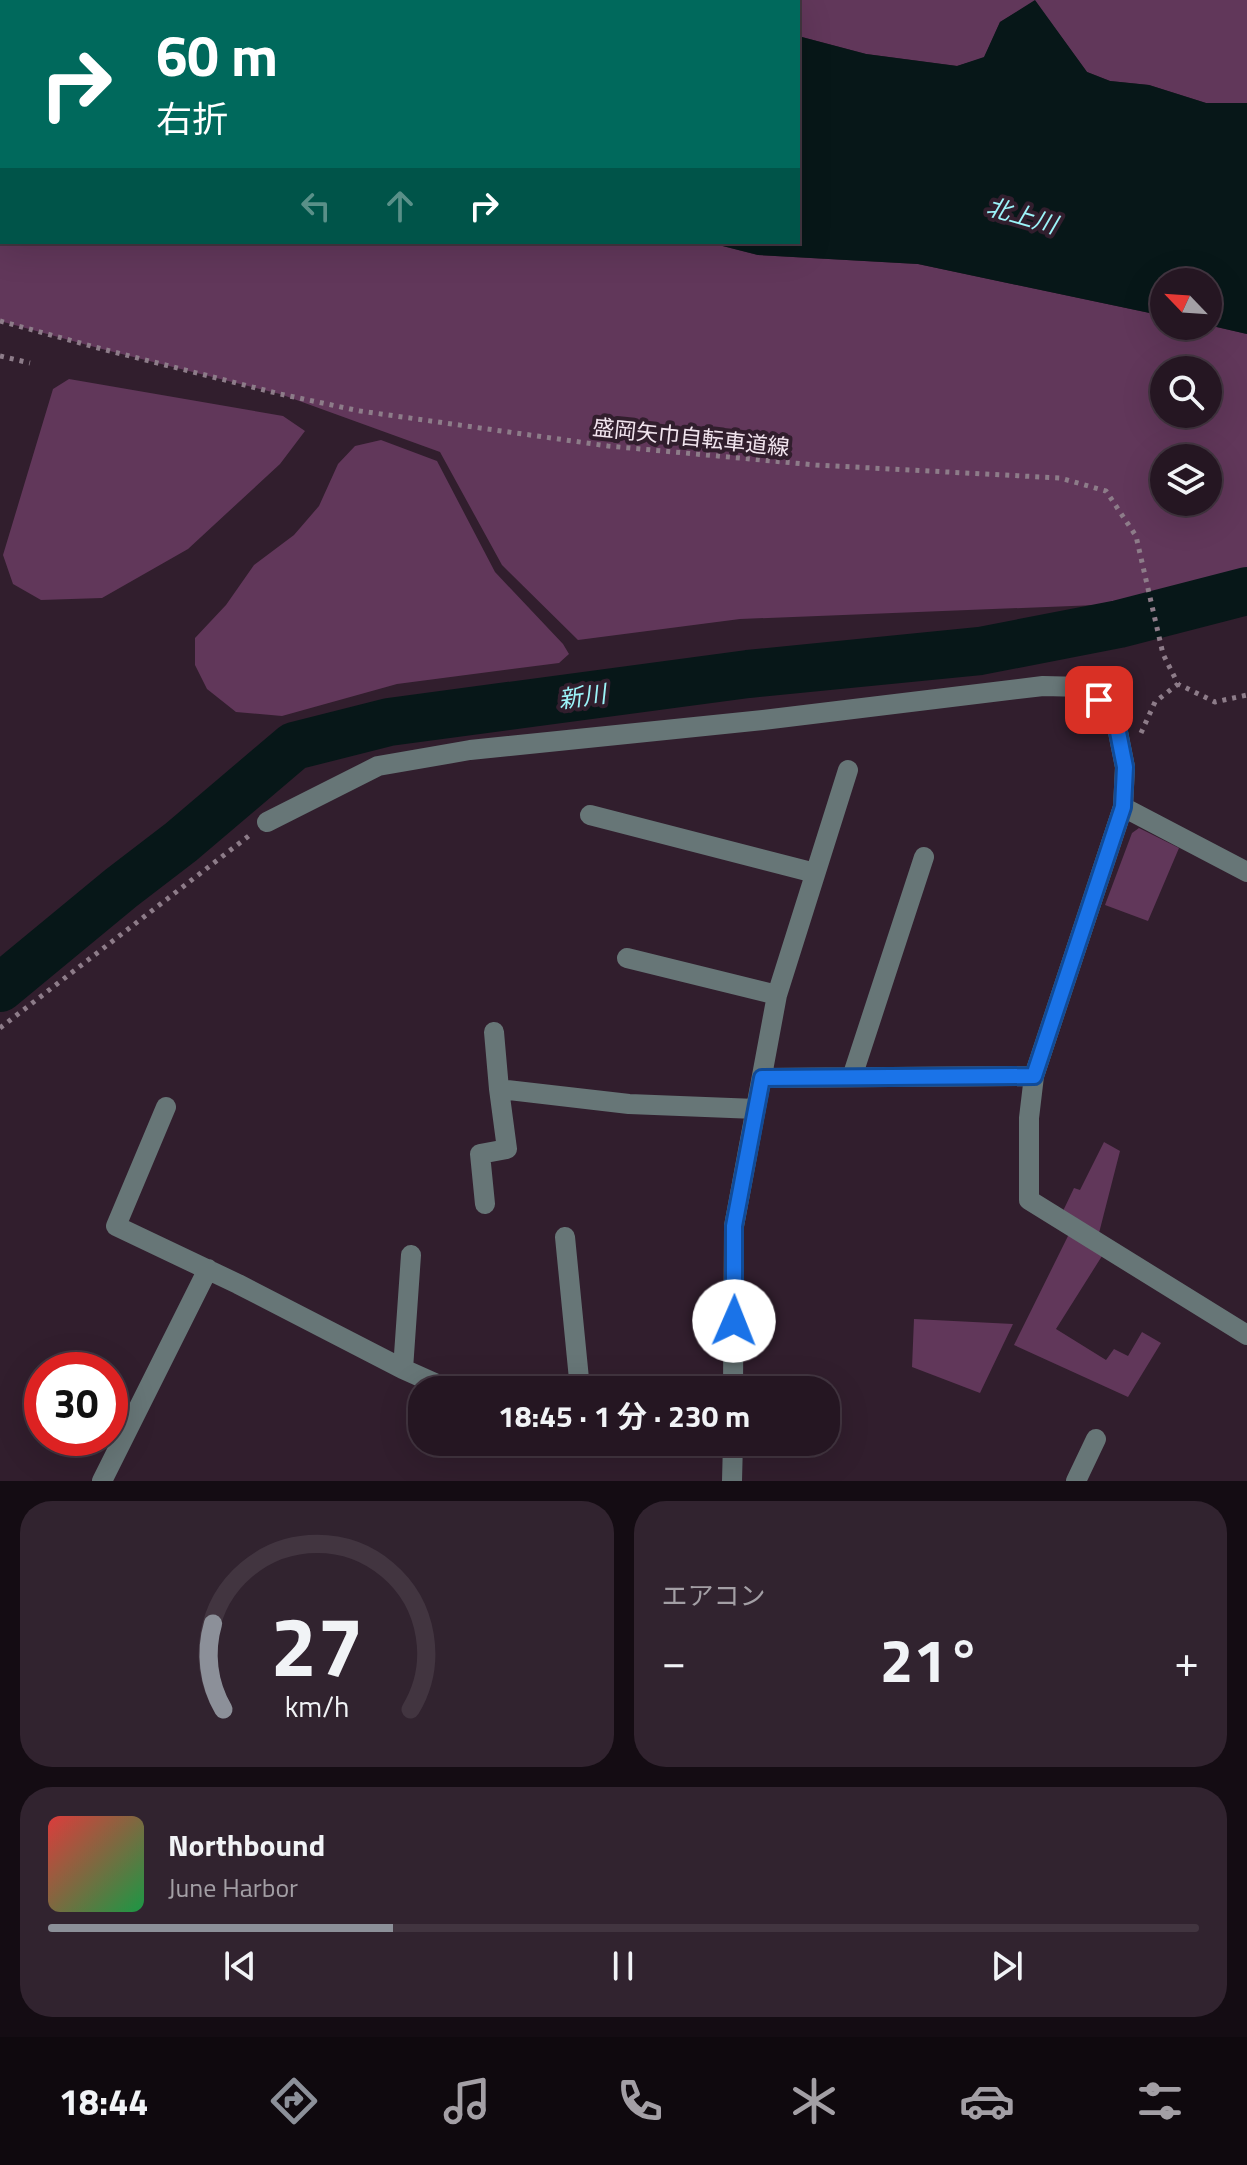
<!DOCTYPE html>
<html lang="ja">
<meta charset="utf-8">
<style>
:root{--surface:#251622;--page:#31232f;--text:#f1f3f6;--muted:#a39fa5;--line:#423540;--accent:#8c9099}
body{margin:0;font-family:"Titillium Web","Noto Sans JP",sans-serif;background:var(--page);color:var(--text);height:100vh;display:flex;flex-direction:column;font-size:30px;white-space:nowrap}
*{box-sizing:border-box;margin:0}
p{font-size:26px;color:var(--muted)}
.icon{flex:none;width:44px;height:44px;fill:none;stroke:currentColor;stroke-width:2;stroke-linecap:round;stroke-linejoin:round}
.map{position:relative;height:1481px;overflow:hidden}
.drawer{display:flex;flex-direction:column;gap:20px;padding:20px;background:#140c13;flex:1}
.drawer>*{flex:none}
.top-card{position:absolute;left:0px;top:0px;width:800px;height:244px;box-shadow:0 8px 32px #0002,0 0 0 2px var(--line);background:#00695c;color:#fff;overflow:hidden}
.needle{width:52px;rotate:295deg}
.controls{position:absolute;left:1150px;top:268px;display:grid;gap:16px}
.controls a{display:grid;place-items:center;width:72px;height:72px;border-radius:50%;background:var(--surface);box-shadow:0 8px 32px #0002,0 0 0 2px var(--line);font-size:40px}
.speed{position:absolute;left:24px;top:1352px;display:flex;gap:16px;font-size:40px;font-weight:700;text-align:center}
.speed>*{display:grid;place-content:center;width:104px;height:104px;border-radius:50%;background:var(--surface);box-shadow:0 8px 32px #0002,0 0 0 2px var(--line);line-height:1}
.speed .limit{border:12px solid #d22;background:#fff;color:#111}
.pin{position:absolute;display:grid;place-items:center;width:68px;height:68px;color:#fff;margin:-34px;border-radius:16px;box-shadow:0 4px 12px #0006}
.me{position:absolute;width:88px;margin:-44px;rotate:1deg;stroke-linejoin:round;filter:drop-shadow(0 0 6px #0008)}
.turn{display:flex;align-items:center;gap:28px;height:168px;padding:0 24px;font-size:36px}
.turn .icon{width:104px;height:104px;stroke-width:2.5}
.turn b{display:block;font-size:56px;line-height:68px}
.lanes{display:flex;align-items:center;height:76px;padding:0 24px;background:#0003;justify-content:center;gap:40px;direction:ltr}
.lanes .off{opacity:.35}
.big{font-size:60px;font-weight:700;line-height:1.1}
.drawer .tile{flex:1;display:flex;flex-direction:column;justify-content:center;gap:12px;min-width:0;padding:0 28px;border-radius:32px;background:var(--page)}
.drawer .dial{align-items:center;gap:0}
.dial svg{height:208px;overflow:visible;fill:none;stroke:var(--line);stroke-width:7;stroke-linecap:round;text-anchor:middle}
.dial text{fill:var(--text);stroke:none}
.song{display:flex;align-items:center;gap:24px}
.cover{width:96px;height:96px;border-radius:12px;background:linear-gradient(135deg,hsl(0 70% 55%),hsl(140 70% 35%))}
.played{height:8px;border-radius:4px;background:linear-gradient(90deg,var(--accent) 30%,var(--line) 30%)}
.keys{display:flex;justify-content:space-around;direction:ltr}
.heat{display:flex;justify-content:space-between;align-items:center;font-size:44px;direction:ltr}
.drawer .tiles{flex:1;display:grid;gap:20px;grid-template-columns:1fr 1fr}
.tile:last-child{grid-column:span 2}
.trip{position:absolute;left:408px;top:1376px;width:432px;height:80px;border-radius:32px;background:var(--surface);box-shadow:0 8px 32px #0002,0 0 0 2px var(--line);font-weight:700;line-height:80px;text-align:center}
.dock{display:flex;height:128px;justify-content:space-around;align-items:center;background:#0f090e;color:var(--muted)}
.dock .icon{width:56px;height:56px}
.dock .on{color:var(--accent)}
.dock b{font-size:36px;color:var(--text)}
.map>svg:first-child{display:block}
.green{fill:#61375a;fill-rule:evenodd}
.water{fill:#071718}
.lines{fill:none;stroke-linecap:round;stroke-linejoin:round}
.river{stroke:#071718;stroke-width:48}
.path{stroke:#8d7c89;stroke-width:5;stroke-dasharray:4 6;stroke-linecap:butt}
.minor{stroke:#677677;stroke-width:20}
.route-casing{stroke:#114b97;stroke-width:20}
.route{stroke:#1a73e8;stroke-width:14}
.labels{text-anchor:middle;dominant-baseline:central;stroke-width:8;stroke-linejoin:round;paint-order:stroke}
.street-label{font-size:22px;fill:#f1e4ee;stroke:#311e2d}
.water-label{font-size:24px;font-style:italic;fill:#9cf4f9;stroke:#311e2d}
</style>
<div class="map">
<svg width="1247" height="1481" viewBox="0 0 1247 1481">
<rect width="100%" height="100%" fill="#311e2d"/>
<!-- green -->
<path class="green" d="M438,0H1247V103H1206L1149,85L1110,81L1087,72L1035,1L1000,22L984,58L957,66L866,54L798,36V2H439Z
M0,22L2,24V242H707L758,255L918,264L1164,316V326L1208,325L1247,334V571L1097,605L740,619L578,640L502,565L440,452L280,394L102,349L0,321ZM1164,370H1208V414H1164ZM1164,458H1208V502H1164Z
M69,379L283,416L305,431L280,464L188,549L102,598L41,600L13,584L3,555L53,389Z
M381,440L437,461L495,572L563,644L569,654L559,663L397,684L282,716L236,712L207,689L195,665V638L226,605L254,565L294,535L319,506L338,464L355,446Z
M1139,828L1179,848L1148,921L1105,905L1132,833Z
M1104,1142L1120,1151L1099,1233L1063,1211L1074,1188L1080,1190Z
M1069,1234L1102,1256L1056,1329L1106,1360L1114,1349L1128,1356L1142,1332L1161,1343L1128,1397L1014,1345Z
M914,1319L1013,1324L980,1393L912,1367Z"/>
<!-- water -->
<path class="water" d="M0,0H438L439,2H2V24L0,22Z
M1035,0L1087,72L1110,81L1149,85L1206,103H1247V334L1208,325V282H1164V316L918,264L758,255L707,242H798V36L866,54L957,66L984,57L1000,22Z"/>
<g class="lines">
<!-- river -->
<path class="river" d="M0,988L121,888L181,842L294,746L389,722L748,674L980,651L1119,624L1247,591"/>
<!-- path -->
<path class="path" d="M0,321L102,349L280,394L360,411L608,446L816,465L1060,478L1106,491L1136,536L1163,654L1178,684L1215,702L1247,695
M0,356L30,363
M1141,733L1155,702L1178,684
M0,1028L250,835"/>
<!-- minor -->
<path class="minor" d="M590,815L815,873
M267,822L378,766L470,750L763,720L1043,686L1084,687L1114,712L1125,767L1123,807
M627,958L777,995
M1034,1076L1029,1118V1200L1247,1335
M852,1077L924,857
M762,1078L1034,1076L1123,807L1247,872
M499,1089L629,1104L756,1109
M166,1107L116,1226L238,1284L403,1369L450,1390
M485,1204L480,1154L507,1149L499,1089L494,1032
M565,1237L580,1389
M403,1369L411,1255
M503,1390L733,1385
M733,1390L734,1226L777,995L848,770
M102,1481L208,1269
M732,1481L733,1442
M1076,1481L1096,1439"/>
</g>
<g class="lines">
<!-- route casing -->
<g class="route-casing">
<path id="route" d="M734,1321V1226L762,1078L1034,1076L1123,807L1125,767L1114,712L1099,700"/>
</g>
<!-- route -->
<use href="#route" class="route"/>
</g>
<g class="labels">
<!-- street labels -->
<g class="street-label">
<text transform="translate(691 437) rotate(6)">盛岡矢巾自転車道線</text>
</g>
<!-- water labels -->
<g class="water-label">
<text transform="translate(1022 215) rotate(16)">北上川</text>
<text transform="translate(582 696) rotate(-8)">新川</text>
</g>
</g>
</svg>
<div class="controls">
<a><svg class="needle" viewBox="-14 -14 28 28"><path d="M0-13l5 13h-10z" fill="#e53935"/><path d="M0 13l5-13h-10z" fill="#a39fa5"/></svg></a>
<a><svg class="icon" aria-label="search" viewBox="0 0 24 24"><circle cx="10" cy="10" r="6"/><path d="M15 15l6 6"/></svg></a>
<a><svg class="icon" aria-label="layers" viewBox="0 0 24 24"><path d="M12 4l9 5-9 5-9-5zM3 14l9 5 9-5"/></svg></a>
</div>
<div class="speed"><div class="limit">30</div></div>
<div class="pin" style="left:1099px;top:700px;background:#d93025"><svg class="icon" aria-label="arrive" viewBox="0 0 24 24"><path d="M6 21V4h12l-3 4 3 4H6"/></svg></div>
<svg class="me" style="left:734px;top:1321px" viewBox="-20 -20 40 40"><circle r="19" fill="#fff"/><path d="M0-13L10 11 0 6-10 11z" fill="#1a73e8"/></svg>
<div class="trip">18:45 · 1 分 · 230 m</div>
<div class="top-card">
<div class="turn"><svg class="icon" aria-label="right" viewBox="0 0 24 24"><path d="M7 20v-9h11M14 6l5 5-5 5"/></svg><div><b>60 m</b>右折</div></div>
<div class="lanes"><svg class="icon off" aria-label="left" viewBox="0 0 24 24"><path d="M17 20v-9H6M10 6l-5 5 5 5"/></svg><svg class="icon off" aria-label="ahead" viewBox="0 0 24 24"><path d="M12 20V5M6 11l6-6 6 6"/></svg><svg class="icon" aria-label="right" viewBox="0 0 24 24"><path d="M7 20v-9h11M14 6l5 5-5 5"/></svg></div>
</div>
</div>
<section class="drawer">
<div class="tiles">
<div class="tile dial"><svg viewBox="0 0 100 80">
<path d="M14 69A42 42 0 1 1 86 69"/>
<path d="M14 69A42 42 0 0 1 10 36" stroke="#8c9099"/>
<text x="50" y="56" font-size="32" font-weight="700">27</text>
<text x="50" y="72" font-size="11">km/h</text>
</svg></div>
<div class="tile"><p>エアコン</p>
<div class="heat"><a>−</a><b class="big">21°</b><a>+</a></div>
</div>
<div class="tile">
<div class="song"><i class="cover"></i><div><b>Northbound</b><p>June Harbor</p></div></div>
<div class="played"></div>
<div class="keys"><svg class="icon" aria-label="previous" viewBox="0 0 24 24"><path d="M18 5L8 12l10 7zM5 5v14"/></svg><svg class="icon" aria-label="pause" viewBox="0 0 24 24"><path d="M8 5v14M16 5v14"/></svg><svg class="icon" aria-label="next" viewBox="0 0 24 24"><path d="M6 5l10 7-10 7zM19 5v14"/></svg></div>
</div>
</div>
</section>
<nav class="dock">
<b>18:44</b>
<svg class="icon on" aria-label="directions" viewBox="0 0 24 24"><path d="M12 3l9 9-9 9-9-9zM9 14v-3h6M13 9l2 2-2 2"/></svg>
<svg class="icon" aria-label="music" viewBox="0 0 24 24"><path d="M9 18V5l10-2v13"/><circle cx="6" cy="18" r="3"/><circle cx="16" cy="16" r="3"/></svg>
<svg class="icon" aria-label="phone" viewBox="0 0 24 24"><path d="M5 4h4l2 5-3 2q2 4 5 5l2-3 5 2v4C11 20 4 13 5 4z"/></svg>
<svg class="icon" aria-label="climate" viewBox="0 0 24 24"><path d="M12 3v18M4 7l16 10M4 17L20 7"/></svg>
<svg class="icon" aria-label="car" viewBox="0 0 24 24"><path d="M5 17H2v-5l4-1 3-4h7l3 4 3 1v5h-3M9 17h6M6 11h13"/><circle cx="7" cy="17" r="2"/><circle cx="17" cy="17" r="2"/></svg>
<svg class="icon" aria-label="filters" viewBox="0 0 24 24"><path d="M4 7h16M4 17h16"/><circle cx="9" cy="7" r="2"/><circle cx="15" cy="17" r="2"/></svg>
</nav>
